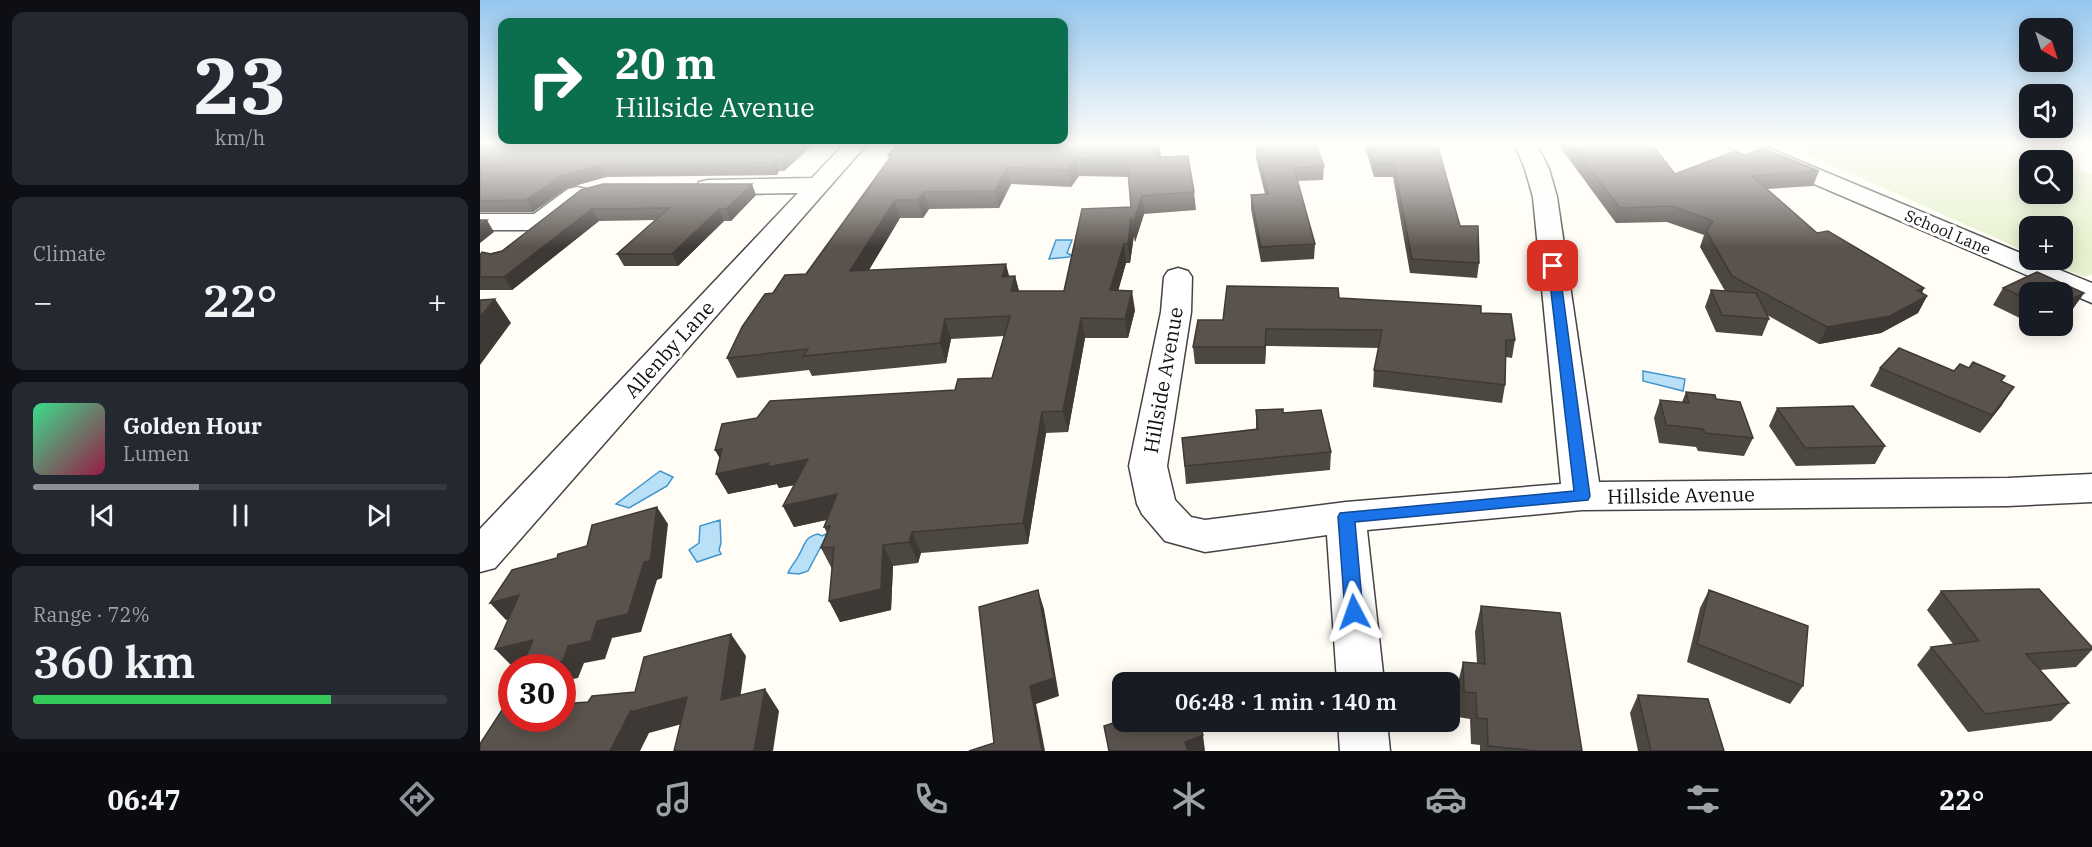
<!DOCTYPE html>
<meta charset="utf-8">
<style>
:root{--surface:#171b24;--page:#242831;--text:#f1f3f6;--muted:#9ea1a6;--line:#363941;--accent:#8c9099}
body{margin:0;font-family:"IBM Plex Serif",serif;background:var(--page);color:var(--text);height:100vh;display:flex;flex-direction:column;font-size:22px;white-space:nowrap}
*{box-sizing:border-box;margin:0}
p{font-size:20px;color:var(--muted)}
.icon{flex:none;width:33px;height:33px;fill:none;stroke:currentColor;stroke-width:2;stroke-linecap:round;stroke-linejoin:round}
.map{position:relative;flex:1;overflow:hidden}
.side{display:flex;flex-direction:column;gap:12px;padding:12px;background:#0d0f14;width:480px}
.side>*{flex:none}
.guide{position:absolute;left:18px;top:18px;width:570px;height:126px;border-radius:12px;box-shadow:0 3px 15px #0003;background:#0b6e4f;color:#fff;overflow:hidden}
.needle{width:39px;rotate:141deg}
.fabs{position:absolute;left:1539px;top:18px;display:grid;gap:12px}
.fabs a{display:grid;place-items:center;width:54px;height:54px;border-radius:12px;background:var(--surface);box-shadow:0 3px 15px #0003;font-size:30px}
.speed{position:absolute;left:18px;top:654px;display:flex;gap:12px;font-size:30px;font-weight:700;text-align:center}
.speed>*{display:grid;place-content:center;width:78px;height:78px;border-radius:50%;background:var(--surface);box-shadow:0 3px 15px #0003;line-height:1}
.speed .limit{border:9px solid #d22;background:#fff;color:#111}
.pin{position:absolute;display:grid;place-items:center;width:51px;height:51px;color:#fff;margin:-26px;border-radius:12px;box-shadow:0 3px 9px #0006}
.me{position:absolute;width:66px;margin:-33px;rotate:356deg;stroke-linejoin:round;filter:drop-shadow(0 0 4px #0008)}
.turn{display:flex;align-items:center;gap:21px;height:126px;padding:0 18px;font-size:27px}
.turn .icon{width:78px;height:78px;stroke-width:2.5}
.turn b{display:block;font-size:42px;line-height:51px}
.big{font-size:45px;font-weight:600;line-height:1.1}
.side .card{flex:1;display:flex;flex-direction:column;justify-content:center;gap:9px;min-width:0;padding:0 21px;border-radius:12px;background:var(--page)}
.side .dial{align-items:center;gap:0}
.dial b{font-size:78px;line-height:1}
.song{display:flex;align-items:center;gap:18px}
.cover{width:72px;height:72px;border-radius:9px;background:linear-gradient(135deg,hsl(150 70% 55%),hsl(340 70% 35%))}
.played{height:6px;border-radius:3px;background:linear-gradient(90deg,var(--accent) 40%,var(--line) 40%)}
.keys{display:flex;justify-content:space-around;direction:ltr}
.heat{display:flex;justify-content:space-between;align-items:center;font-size:33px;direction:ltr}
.charge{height:9px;border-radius:4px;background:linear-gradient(90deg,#34c759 72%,var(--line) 0)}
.trip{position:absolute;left:632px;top:672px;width:348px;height:60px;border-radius:12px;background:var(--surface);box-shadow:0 3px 15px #0003;font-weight:600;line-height:60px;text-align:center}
.tab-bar{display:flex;height:96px;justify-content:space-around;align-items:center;background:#090b0e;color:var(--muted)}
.tab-bar .icon{width:42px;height:42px}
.tab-bar .active{color:var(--accent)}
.tab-bar b{font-size:27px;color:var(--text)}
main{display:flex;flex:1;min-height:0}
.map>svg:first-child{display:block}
.pitch{fill:#e6f2cf}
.water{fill:#b9e0f7;stroke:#3f96cf;stroke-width:1.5}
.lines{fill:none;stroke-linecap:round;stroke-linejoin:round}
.minor-casing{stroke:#444;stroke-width:3}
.minor{fill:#fff;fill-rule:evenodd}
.wall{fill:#4d4742;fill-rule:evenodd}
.shaded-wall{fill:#3f3936}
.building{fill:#5a524d;stroke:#3f3936;stroke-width:1.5;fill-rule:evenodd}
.route{fill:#1a73e8;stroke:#114b97;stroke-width:1.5}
.labels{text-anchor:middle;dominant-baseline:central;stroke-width:6;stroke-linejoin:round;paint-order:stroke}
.far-street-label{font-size:16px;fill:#111;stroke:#fff}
.street-label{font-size:20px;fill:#111;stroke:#fff}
</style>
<main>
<section class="side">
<div class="card dial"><b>23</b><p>km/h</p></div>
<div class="card"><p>Climate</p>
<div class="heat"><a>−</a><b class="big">22°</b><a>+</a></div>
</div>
<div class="card">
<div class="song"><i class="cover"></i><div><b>Golden Hour</b><p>Lumen</p></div></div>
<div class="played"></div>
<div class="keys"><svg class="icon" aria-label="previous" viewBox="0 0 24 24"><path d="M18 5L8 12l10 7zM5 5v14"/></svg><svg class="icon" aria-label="pause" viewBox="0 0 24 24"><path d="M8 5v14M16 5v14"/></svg><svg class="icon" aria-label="next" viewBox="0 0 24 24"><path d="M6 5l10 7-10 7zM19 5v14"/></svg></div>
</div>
<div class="card"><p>Range · 72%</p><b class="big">360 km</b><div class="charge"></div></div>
</section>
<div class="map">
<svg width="1612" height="751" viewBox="0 0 1612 751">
<rect width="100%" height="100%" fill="#fffdf5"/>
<!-- pitch -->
<path class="pitch" d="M1303,143H1526L1575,160H1550V194H1582L1583,163L1612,174V274L1604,277L1564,260H1582V226H1550L1549,253Z"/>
<!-- water -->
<path class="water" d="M576,240H592L587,253L591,255L589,257L569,259Z
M1163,371L1205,379L1203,391L1163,381Z
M180,471L193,477L187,486L149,508L136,504Z
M240,520L241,543L239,550L241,554L217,562L209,550L219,543L220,526Z
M348,533L328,571L319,574L308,573C311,566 316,561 319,555C325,545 324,537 338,534L342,536Z"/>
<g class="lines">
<!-- minor casing -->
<g class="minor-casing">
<path id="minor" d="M365,143H388L15,568L0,572V529L318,193L228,194L219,192L216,187L219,182L228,180L332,178Z
M1034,143H1056L1069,169L1077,197L1119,482L1528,478L1612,474V502L1528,506L1102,510L887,530L904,682H857L847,535L725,552L685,541L662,514L657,504L649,466L681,312L684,277L688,271L698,268L708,271L712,277L711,312L687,466L695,500L711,517L725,520L866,502L1081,484L1053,197L1045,169Z
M1247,143H1276L1550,257V260H1555L1612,283V303L1250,148Z
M97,187L106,189L109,194L69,227L60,230H0V214H54L88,189Z
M858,722H907L910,751H860Z"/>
</g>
<!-- minor -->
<use href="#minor" class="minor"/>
</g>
<!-- wall -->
<path class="wall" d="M0,143H335L304,171H299L297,175L126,177L87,188L53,212H0Z
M679,143L681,157L714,192L716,210L664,214L655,242L654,235L650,263H646L638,291L655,310L648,338H605L588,432L566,433L548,544L441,553L438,563L413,566L411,610L360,622L352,569L341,548L347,533L344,527L347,520L314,527L303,506L315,485L299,488L297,484L248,494L240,458L235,450L475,390L512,378L524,336L471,339L466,363L332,376L329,370L257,378L247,358L293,293L326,274L409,159L408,155ZM599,176L648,177L651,207L584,291H539L535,276L389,270L420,218H443L449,209L519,208L531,184L591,187Z
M886,143H956L980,226L999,263L997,278L930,273L913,177H894L886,150Z
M1077,143H1171L1195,174L1265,155L1339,171L1333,186L1287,189L1337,233L1444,288L1442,293L1447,296L1438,313L1401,333L1339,344L1287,315L1289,319L1282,336L1236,332L1225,307L1231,290L1245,291L1220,247L1224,235L1187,222L1136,223Z
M776,144L844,166L843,180L817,181L835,244L834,259L781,262L771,209V195L785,194L776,158Z
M101,190L276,195L251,221H244L198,266H144L137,254L175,220L119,221L32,290H0V255L22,251Z
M1523,288L1604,293L1592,310L1550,292V323L1513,305Z
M859,298L1001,313L1035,340L1032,358L1026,357L1025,385L1022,403L893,387L894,370L899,348L786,346L785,364H715L713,347L743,320Z
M1400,368L1474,371L1489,368L1525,376L1521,381L1522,405L1500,433L1390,386Z
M1206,392L1236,399L1273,438L1264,456L1218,451L1216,447L1179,443L1174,418L1180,400L1202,402Z
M1297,408L1405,446L1395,464L1316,466L1289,426Z
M776,410L803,413L851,452L850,470L706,484L702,438L776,429Z
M1229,590L1323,686L1310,704L1207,662L1220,608Z
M1461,591L1612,647V650L1596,667L1560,670L1589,703L1571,721L1488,732L1437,665L1451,647L1473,644L1447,610Z
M1001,606L1102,751H1000V745L991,744L990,719L978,717L977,687L983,662L997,663L995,632Z
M1158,695L1244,751H1158L1150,713Z"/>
<!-- shaded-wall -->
<path class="shaded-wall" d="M319,143H335L304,171L300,160Z
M679,143L681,159L675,157Z
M596,159L599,176L591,187L588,170Z
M295,160L299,171L297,175L292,163Z
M120,165L126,177L87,188L53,212L46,200L81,176Z
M527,167L531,184L519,208L515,191Z
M272,184L276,195L251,221L246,209Z
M444,192L449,209L443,218L438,200Z
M662,196L664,214L655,242L653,224Z
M415,200L420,218L377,290L370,271Z
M112,209L119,221L32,290L24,277Z
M239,209L244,221L198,266L192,254Z
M651,217L654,235L650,263L648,244Z
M7,220L14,232L0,243V225Z
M644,244L646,263L633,309L630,290Z
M526,264L531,283L522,277Z
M535,276L540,295L531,291Z
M1444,288L1437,302L1447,296L1438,313L1401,333L1339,344L1347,327L1437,290Z
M652,291L655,310L648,338L645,319Z
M1604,293L1592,310L1582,315V304Z
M15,299L31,323L0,365V317Z
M601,318L605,338L588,432L583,411Z
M465,319L471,339L466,363L460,343Z
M786,329V346L785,364V347Z
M1534,387L1522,405L1500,433L1512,415Z
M562,412L566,433L548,544L543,523Z
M242,449L247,471L235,450Z
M328,459L338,480L299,488L297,484L248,494L236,474L289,463Z
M357,494L367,515L314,527L303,506Z
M177,507L188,524L182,578L177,580L161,632L132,638L125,659L104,663L98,678L82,681V668H52L88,646L117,621Z
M432,532L441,553L438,563L429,542Z
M403,545L413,566L411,610L360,622L349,601Z
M558,590L564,609L579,696L556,704L565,751H562L550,686Z
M39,595L54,613L26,620L10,603Z
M251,634L266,656L257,721L241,700Z
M53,640L69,657L32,666L15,649Z
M285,689L299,711L293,751H274Z
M207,697L224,718L169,733L160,751H130L151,710Z
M723,735L725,751H706L705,742Z"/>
<!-- building -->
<path class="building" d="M0,143H319L300,160H295L292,163L120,165L81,176L46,200L0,201Z
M419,143H679L675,157L708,156L714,192L662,196L653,224L651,217L648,244H644L630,290L652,291L645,319L601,318L583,411L562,412L543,523L432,532L429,542L403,545L401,589L349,601L354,547L341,548L350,526L344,527L357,494L303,506L328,459L288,467L289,463L236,474L242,449L235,450L242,424L277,418L290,401L475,390L478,379L512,378L530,316L465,319L460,343L323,356L328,349L247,358L262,327L285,294L293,293L305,275L326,274L412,155H408ZM596,159L647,160L651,207L602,209L584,291H531L535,276L522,277L526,264L370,271L415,200H438L444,192L515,191L527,167L588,170Z
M806,143H835L844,166L814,168L835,244L781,247L771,195L788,194L776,144Z
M888,143H956L958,147L980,226H998L999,263L932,259L914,164H895Z
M1090,143H1171L1195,174L1255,151L1265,155L1283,148L1339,171L1272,176L1337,233L1348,231L1444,288L1437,290L1447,296L1410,316L1347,327L1252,276L1226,231L1233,221L1192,206L1140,208Z
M123,184H272L246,209H239L192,254H137L189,208L112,209L24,277H0V255L2,252L11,254L22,251L101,190Z
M0,220H7L0,225Z
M1557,272L1604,293L1582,304V292H1550V300L1523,288Z
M747,286L858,288L859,298L1001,306V313L1031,314L1035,340H1026L1025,385L894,370L902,330L786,329L785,347H713L718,320H743Z
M1231,290L1276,293L1289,319L1242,315Z
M15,299L0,317V300Z
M1419,348L1474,371L1480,364L1489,368L1493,362L1525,376L1521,381L1534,387L1512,415L1400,368Z
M1206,392L1235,395L1236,399L1260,402L1273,438L1225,433L1223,429L1186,425L1180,400L1209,403Z
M1373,406L1405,446L1325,448L1297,408Z
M803,409V413L841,410L851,452L705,466L702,438L778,429L776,410Z
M177,507L170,561L164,562L148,614L117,621L111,641L88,646L83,661L52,668H41L53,640L15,649L39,595L10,603L32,570L77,558L78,554L107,546L112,525Z
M1559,589L1612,647V649L1546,654L1589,703L1505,714L1451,647L1499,641L1461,591Z
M558,590L574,678L550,686L562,751H489L514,743L499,607Z
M1229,590L1328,626L1323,686L1217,644Z
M1001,606L1080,613L1102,751H1057L1008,746L1007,719L997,718L996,693L984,692L983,662L1005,664Z
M251,634L241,700L285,689L274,751H194L207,697L150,712L151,710L130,751H0V744L22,710L32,709V718H82V704L108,702L112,696L155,692L164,657Z
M1158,695L1228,699L1244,751H1171Z
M642,720V722H719L723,735L705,742L708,751H629L624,726Z"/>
<!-- sky -->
<linearGradient id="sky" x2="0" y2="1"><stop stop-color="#95c6ee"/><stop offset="0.58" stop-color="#fffefa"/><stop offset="1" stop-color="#fffefa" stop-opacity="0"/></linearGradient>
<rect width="1612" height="248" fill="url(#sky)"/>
<!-- route -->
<path class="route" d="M1073,262L1079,266L1110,496L1108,500L875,522L883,612L880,617L874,619L867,617L865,612L858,517L860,513L1094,491L1068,266Z"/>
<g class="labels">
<!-- far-street labels -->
<g class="far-street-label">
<text transform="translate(1468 232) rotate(23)">School Lane</text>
</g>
<!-- street labels -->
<g class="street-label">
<text transform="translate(189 349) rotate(-48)">Allenby Lane</text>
<text transform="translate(683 380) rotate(-80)">Hillside Avenue</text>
<text transform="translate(1201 495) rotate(-1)">Hillside Avenue</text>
</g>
</g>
</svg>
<div class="fabs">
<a><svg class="needle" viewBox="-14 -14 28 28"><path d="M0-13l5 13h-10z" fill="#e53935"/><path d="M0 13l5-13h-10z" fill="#9ea1a6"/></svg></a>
<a><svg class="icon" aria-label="sound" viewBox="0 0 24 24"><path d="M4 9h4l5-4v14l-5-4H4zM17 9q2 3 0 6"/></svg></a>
<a><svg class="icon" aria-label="search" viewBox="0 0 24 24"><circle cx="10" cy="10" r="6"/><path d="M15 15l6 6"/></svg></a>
<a>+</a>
<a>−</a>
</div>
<div class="speed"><div class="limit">30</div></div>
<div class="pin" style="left:1073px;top:266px;background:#d93025"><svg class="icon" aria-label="arrive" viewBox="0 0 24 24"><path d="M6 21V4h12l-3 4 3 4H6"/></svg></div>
<svg class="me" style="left:874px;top:612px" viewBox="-20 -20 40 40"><path d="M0-17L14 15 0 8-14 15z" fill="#1a73e8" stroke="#fff" stroke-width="4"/></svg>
<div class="trip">06:48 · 1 min · 140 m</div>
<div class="guide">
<div class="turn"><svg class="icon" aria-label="right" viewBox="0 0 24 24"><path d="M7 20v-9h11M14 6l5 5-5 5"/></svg><div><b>20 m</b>Hillside Avenue</div></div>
</div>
</div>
</main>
<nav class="tab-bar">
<b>06:47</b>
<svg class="icon active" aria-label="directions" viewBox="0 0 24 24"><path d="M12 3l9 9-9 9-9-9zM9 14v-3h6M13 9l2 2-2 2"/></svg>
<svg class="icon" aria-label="music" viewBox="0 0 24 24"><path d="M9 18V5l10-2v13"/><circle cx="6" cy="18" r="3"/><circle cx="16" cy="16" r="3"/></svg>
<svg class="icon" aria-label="phone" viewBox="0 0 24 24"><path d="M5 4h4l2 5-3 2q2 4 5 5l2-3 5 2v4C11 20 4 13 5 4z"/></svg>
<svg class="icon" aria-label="climate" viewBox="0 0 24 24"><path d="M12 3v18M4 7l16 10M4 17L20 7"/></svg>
<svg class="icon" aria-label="car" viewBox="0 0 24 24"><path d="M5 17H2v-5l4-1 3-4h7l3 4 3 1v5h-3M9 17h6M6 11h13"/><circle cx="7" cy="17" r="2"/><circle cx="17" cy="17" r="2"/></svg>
<svg class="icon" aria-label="filters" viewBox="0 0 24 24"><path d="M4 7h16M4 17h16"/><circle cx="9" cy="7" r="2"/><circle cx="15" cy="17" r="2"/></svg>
<b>22°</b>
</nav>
